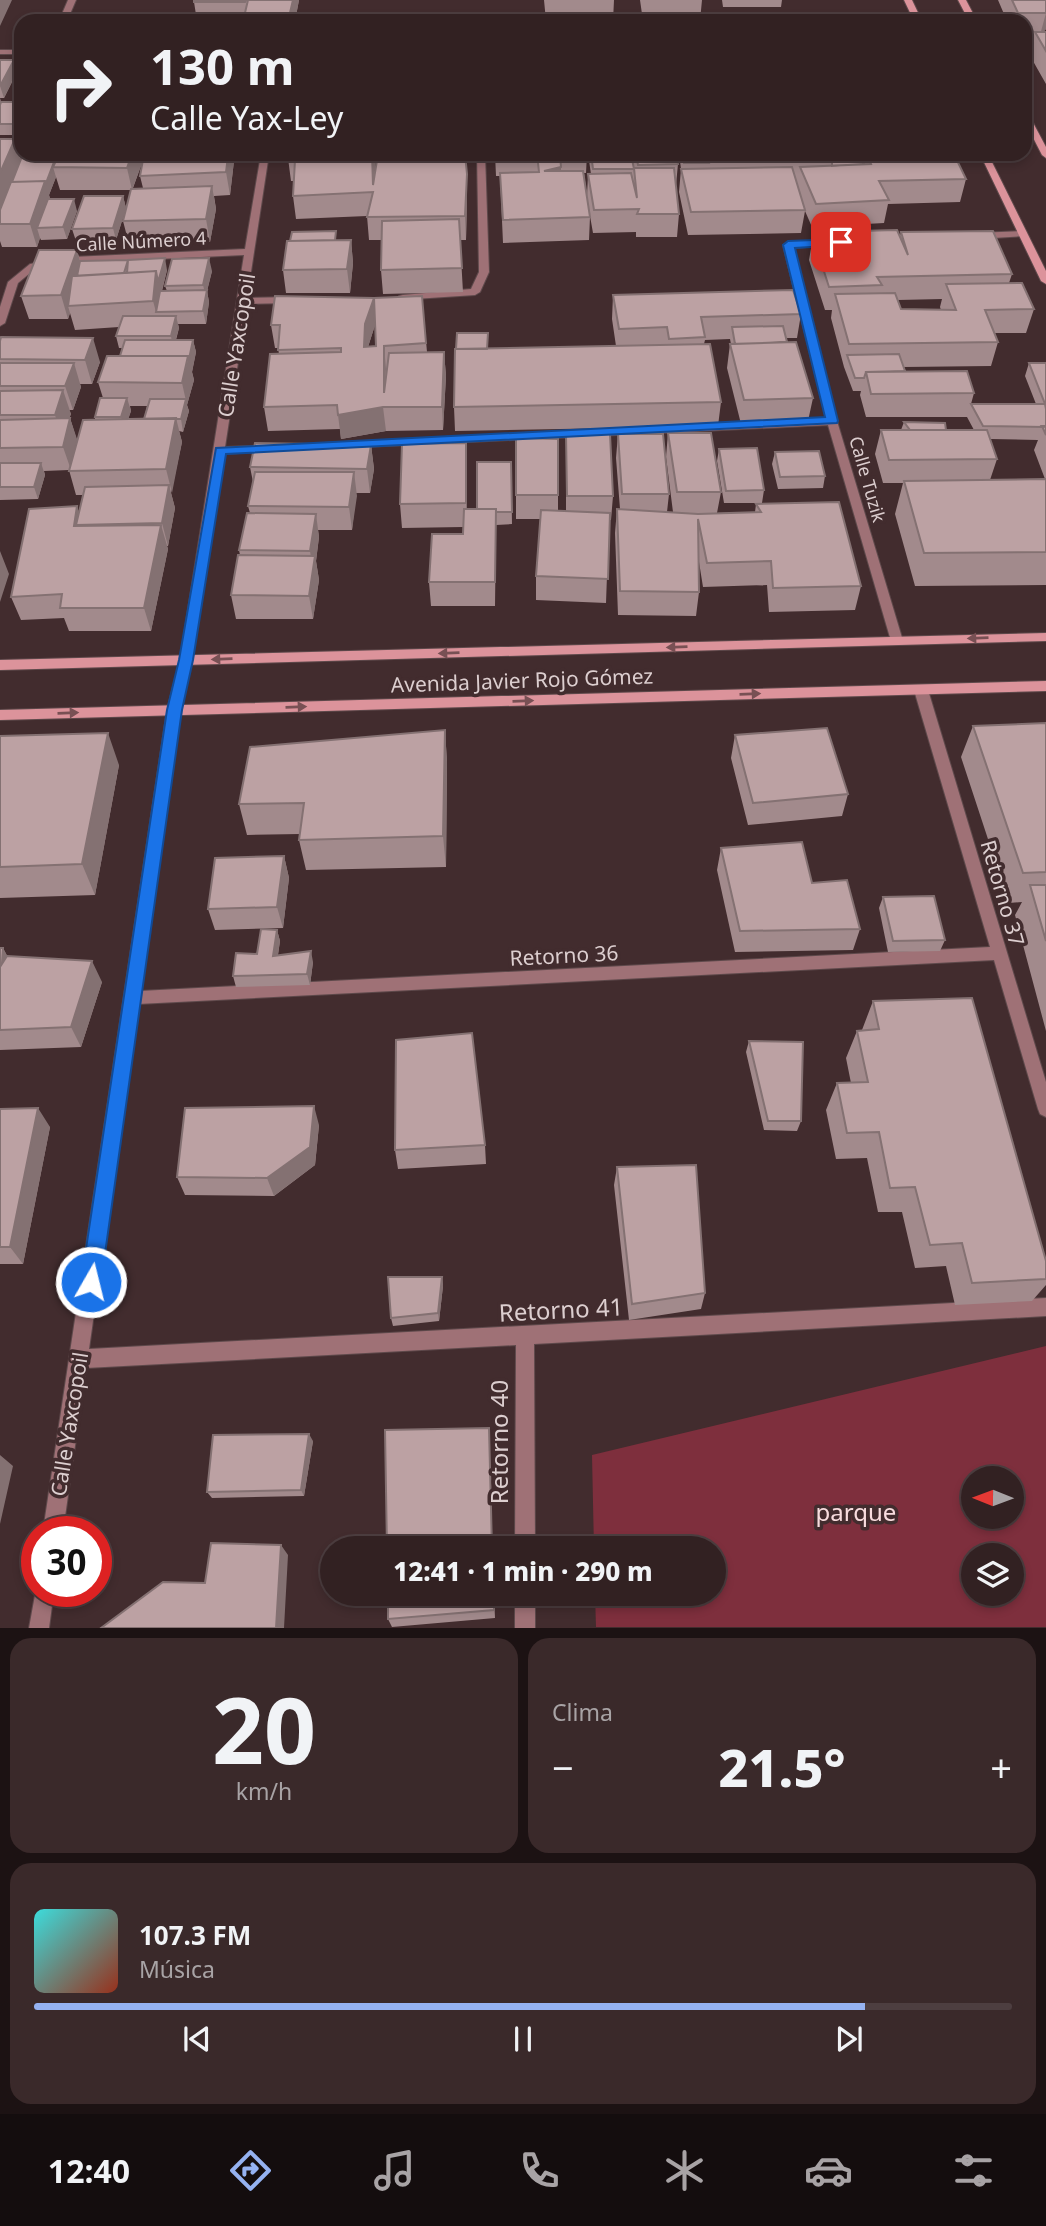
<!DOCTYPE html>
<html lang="es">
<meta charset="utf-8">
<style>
:root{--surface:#322122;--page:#3a292a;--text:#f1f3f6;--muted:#a8a3a5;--line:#4d3e40;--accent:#95b2f1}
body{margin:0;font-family:"Noto Sans",sans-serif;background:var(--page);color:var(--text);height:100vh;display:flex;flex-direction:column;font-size:26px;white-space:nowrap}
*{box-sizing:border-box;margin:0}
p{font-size:23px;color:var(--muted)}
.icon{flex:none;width:38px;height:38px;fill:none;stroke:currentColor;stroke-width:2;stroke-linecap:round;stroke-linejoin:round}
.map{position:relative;height:1628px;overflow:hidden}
.drawer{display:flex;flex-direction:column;gap:10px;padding:10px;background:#1c1213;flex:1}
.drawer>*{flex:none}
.top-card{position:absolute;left:14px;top:14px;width:1018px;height:147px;border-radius:21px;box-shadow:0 4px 10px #0003,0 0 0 2px var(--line);background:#322122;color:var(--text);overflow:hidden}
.needle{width:46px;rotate:271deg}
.fabs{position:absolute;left:961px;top:1466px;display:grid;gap:14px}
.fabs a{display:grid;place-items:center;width:63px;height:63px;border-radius:50%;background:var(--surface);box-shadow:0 4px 10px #0003,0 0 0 2px var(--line);font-size:35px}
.speed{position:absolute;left:21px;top:1516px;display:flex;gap:14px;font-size:35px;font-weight:700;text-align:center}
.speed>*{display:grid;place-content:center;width:91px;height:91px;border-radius:50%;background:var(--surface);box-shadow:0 4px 10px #0003,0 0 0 2px var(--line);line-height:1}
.speed .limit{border:10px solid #d22;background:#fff;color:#111}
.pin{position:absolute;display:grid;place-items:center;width:60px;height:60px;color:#fff;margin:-30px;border-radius:14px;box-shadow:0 4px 10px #0006}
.me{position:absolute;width:77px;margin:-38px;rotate:8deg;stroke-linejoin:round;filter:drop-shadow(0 0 5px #0008)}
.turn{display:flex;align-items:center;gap:24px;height:147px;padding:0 21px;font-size:32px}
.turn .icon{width:91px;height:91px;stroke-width:2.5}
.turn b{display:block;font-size:49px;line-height:60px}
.big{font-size:52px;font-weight:800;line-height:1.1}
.drawer .tile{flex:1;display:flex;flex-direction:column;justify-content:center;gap:10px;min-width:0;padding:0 24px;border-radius:21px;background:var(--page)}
.drawer .dial{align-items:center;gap:0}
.dial b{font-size:91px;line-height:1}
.song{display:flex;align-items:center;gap:21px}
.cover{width:84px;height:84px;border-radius:10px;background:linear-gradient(135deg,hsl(180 70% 55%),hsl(10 70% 35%))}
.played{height:7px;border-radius:4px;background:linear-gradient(90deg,var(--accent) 85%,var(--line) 85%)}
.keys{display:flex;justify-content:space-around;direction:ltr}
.heat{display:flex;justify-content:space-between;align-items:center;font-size:38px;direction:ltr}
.drawer .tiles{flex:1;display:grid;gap:10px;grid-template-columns:1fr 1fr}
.tile:last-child{grid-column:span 2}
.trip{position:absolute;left:320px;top:1536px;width:406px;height:70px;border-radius:35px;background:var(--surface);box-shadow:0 4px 10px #0003,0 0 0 2px var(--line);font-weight:800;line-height:70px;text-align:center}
.tabs{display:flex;height:112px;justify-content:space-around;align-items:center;background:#140d0e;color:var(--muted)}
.tabs .icon{width:49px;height:49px}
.tabs .on{color:var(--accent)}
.tabs b{font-size:32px;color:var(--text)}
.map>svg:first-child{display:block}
.green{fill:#7e2f3d;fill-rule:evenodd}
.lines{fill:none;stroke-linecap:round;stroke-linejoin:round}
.minor-casing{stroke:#5e494b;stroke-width:2}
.secondary-casing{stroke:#5e494b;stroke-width:2}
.minor{fill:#9f7176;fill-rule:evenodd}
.secondary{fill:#dc939b;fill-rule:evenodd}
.wall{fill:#a28a8c;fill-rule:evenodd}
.shaded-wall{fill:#847172}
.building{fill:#bca1a3;stroke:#847172;stroke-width:2;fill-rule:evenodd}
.oneway{fill:#785054}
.route{fill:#1a73e8;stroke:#114b97;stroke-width:2}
.labels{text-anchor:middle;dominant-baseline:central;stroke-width:7;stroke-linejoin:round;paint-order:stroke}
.far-street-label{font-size:18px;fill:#dccecf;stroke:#422c2e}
.street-label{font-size:21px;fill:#dccecf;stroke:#422c2e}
.near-street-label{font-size:24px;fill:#dccecf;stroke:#422c2e}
.near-park-label{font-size:24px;fill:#f8dcde;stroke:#422c2e}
</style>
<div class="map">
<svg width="1046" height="1628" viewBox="0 0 1046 1628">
<rect width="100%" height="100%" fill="#422c2e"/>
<!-- green -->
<path class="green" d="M1046,1346V1627H596L595,1594H714V1549H594L592,1455ZM973,1479H1012V1517H973ZM973,1556H1012V1594H973Z"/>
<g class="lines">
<!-- minor casing -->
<g class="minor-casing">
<path id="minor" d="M68,0H76L67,21H59Z
M1046,40V44L1026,45V41Z
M0,50H21V54H0Z
M261,154H269L247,298L292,297L297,300L292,303L247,304L225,447L271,445L277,448L271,451L224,454L192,660L181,710L140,991L990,947L914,690L921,685L928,690L1046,1082V1117L1040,1114L1038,1109L994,960L138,1004L89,1349L1046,1298V1316L534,1344L535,1549H515L516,1345L86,1368L63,1531H43L167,710L180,660L244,255L72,263L36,268L18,283L5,323L0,326V307L8,282L30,264L72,257L245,249Z
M477,154H485L489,272L480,292L475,295L399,300V296L403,295L471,289L479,272Z
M1023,231L1026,232V236L977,239L972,236L977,233Z
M831,240L834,241V245L793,248L837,421L903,641L901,644H893L891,641L828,425L323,449L317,446L323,443L826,418L783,245L788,242Z
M37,1584V1591H54L49,1628H29Z
M515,1594H535V1628H515Z"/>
</g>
<!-- secondary casing -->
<g class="secondary-casing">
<path id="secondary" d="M904,0H912L922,21H914Z
M958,0H966L977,21H969Z
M1026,114L1030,117L1046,147V158L1042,155L1026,124Z
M980,154H988L1046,271V284L1041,281Z
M1046,633V641L0,670V660Z
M1046,681V691L0,720V710Z"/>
</g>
<!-- minor -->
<use href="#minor" class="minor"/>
<!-- secondary -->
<use href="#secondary" class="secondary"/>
</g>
<!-- wall -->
<path class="wall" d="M299,0L295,21H197L194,2Z
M544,0H614L613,21H546Z
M640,0H702L700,21H643Z
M722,0H782L781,7H723Z
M998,0H1046V29L1043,32H1046V84L1029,54L1034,35L1026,34V21H1007Z
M0,60H14L21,80L20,135H0ZM12,82L17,102H1L0,98H4Z
M0,139H15L21,160L59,154H140L142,163L133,188H143L140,176L144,154H232L234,161L230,195L214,196L216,209L210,242L129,244L123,221L131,190H60L56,177L49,195L50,199L77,211L67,239L41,240L40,238L37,247H2L0,241Z
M288,154L375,171L467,174V197L466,240H460L463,292L383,294L381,270L382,240H369L367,216L296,219L293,196L294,181H291L288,158Z
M495,154H587L586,173H584L587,196L588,174H591L588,154H676L678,164L676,185L679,214L677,237H636V232L593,233L587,199L590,217L589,240L503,243L500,176H496Z
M679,154H954L966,179L960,202L888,204L884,223L812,227L805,211L801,233L688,235L679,192L681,169Z
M123,196L126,208L116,240L76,241L72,229Z
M858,231L900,236L901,232L1012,274L1009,283L1034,309L1026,333H995L998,342L991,366L904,367L905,371L974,393L971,404H1036L1025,376L1029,363H1046V585L915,586L895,514L903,483H883L875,454L881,430H901L904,422L946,430H974L967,417H866L860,395L861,391H853L844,367L831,318L832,310H825L809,260L813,237L858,236ZM942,299L940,307L941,310L901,309L898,300ZM990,439L1038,440L1034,450L1045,479L990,480L997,459Z
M351,240L353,263L350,293H286L283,270L290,241Z
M77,250L80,261L167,270L162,291H167L165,286L212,271L207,291L209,302L206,324H178L179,328L176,340H193L196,352L192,372L194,380L187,405L189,411L183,432L179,431L182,442L171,493L175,508L168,546H167L168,549L151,631H69L64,618L21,620L11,597L77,506L79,513L83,495H76L69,470L44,471L45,475L38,499L0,500V341L100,362L92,384H80L81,387L73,410H69L71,414L69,418H70L77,441L95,420V417L103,398L98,382L120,356L122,348H119L116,336L119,327L75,330L70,313L68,319H29L21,296ZM130,406H147L144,419H128L131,411Z
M613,295L801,314L797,338H786L813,398L808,421L741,424L727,368L730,344H731L730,339L705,340L704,344L721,402L718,426L455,431L454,407L488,349L616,346L612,319Z
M422,296L427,352H444L446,376L443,430L386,431L341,439L340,429L268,431L264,407L279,354L278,348H275L271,325L374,298ZM375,325L376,346L368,347Z
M668,433L721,492L717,513L755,512L756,504L861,586L855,610L769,612L767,585L703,587L699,562V592L696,616L618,615L615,533L617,509H620L616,458L618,434L669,494L667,512H673L666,457Z
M566,434L613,496L611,520H609L606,603L536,600V576L540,519H516V438L558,495V511H566Z
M371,445L374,469L370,493H356L352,530H318L319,537L316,561L319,580L313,619H236L231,595L240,555L239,550L250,513L248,506L253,482L250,467Z
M719,449L764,490L762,503H724L717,461Z
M775,452L825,476L823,488L778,489L772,464Z
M511,462L512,524L496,525L495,606H431L429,582L463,534V527L402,528L400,504L467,466V509H477Z
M1046,723V1031L1015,915L1022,902L1009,903L961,757L973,726Z
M445,730L447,762L446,867L306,870L299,840L300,834L247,835L239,804Z
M735,735L848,794L842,816L748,825L731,758Z
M0,736L119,765L95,895L0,898Z
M721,848L812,883L860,929L853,950L735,952L717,870Z
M284,856L289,878L283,928L215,930L208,909Z
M883,897L945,940L940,951L888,952L879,908Z
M277,930L280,941L278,955L313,962L310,985L236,987L233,976L257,954Z
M0,948H3L7,956L102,982L81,1047L0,1050Z
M873,1001L1046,1261V1285L1032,1301L955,1305L946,1266L915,1268L902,1212H878L867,1158L836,1159L826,1110L837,1083H851L846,1058L857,1031L862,1030Z
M749,1041L801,1121L797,1131L764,1130L746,1052Z
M0,1109L50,1127L23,1264H0Z
M319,1125L315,1165L274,1196L185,1195L177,1177Z
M485,1145L486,1164L398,1169L395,1150Z
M617,1167L705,1293L701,1309L629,1320L614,1185Z
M442,1277L443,1286L439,1321L393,1326L391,1318Z
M313,1441L304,1496L212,1498L207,1492Z
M494,1594L495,1618L392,1627L388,1619Z"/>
<!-- shaded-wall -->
<path class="shaded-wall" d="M0,0H12L0,26Z
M293,0H299L295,21H290L289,17Z
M1046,13V29L1040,35Z
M14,60L17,72L11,80L12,82L4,98L0,86Z
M21,115V134L20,135L17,124Z
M15,139L21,162L0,223V173Z
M57,154H59L53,167L56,177L49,195L52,204L37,228L40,238L37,247L30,224L45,181Z
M132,154H140L142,163L132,190L127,168Z
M231,154H232L234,161L230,195L226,172L228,156Z
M372,154H377L373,185Z
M561,167V190L544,171Z
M467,174V197L466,240L465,216Z
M212,186L216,209L210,242L206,219Z
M123,196L126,208L116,240L113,228Z
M74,199L77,211L67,239L63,227Z
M351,240L353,263L350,293L347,269Z
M77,250L83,273L68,306L70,313L68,319L61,295Z
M165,258L167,270L161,294L158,282Z
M209,258L212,271L207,291L209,302L206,324L203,311L206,297L203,285Z
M156,271L161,294L156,312L153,301Z
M374,298L376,322L368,347H364L365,324Z
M176,316L179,328L173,349L171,336Z
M93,338L100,362L92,384L85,360Z
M193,340L196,352L192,372L194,380L187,405L189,411L183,432L181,419L186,401L182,383Z
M384,346L386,369L384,393Z
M444,352L446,376L443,430L442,407Z
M74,363L81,387L73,410L65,386Z
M63,390L71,414L62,438L55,415Z
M127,398L131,411L125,429L121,417Z
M383,407L386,431L341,439L338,415Z
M70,418L78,442L71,470L63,447Z
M176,418L182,442L172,493L166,469Z
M466,443L467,466V527L466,503Z
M371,445L374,469L370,493L367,469Z
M41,463L45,475L38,499L34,487Z
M354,472L357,496L352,530L349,507Z
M169,485L175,508L168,546L162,523Z
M77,506L83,525H76L83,546L74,526Z
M316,514L319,537L316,561L319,580L313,619L309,596L313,571L310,551Z
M161,525L168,549L151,631L144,608Z
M0,551L9,574L0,602Z
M445,730L447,762L446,867L443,836Z
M108,733L119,765L95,895L82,864Z
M284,856L289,878L283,928L277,907Z
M277,930L280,941L276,967L273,956Z
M3,948L9,959L1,985Z
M311,951L313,962L310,985L307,974Z
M92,961L102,982L81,1047L71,1027Z
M314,1106L319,1125L315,1165L274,1196L267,1178Z
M38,1108L50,1127L23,1264L10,1247Z
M442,1277L443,1286L439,1321L438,1313Z
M309,1434L313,1441L304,1496L301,1490Z
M0,1455L13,1466L0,1524Z
M281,1545L288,1555L284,1628H276Z"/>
<!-- building -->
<path class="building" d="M194,0H246L245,2H194Z
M248,0H293L289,17H244Z
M1012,0H1046V13H1018Z
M1035,32H1046V51Z
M21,59V80H11Z
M0,60H14L0,86Z
M1,102H21V115L17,124H0V105Z
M0,139H15L0,173Z
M23,154H57L46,183L45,181L12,182Z
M59,154H132L127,168L53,167Z
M144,154H174L173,158L228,156L226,172L140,176Z
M178,154H231L230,167L228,156L177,158Z
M288,154H372L373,185L378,154H465L467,174L465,216L367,217L373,192L293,196L295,160L322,159L288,158Z
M537,154H560L561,167L544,171H583L590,217L503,220L500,173L539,172Z
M591,154H631L634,169H593Z
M636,154H676L678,164L638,165Z
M682,154H707L709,163H684Z
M710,154H830L832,162L712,161Z
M830,154H860L864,164L832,166V162Z
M867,154H954L966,179L879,181L889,200L816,204L800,167L871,164Z
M792,167L805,210L691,212L681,169Z
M634,168H674L679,214H637L639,209L594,210L588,174L631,173L637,198Z
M45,181L30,224H0V210L11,182Z
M212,186L206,219L123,221L131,189Z
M84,196H123L113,228L72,229Z
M48,199H74L63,227L37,228Z
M459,219L462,268L381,270L382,221Z
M897,230L908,255L901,232L993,231L1012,274L877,277L882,285L829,287L813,237L860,236L858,231Z
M336,231L335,240L290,241L292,232Z
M351,240L347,269L283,270L287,241Z
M39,250H77L61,295L21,296Z
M165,258L158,282L156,271L127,273L128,260Z
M209,258L203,285L165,286L172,259Z
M128,260L124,273L77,276L80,261Z
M156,271L153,301L68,306L72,276Z
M1022,283L1034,309L985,310L998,342L849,344L835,294L895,293L901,309L956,310L946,284Z
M207,290L203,311L156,312L160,291Z
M793,290L801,314L701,317L705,337L669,339L667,327L619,329L613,295Z
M275,296L374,298L422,296L426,343L384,346V393L389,353L444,352L442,407H383L338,415L337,405L264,407L270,354L341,352V348L278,350L280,325H271ZM374,298L376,346L364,347L365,324Z
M123,316H176L171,336H116Z
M783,326L787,342L735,344L732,327Z
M457,333H488L487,349H456Z
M1,337L93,338L85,360L0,359V341Z
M125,340H193L189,359L188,356H120Z
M796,342L813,398L744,400L730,344Z
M710,344L721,402L454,407L455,349Z
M899,354L905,371L866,372L864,378H855L847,355Z
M107,356H188L182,383L98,382Z
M0,363H74L65,386H0Z
M1029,363H1046V404H1045L1046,409V426H1042L1043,427L983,426L971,404H1045Z
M967,371L974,393L871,394L866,372Z
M63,390L55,415H0V391Z
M100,398H127L121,417H95Z
M150,399H186L181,419H144Z
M70,418L63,447L0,448V420Z
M176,418L166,469L69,471L83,420Z
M904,422L945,423L946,430H910Z
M1042,426H1046V435Z
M881,430H987L997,459L889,460Z
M668,433H711L721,492H677Z
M566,434H610L613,496H567Z
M618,434H663L669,494H622Z
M516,438L558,439V495H516Z
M255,443L371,445L367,469L250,467Z
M466,443V503L400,504L402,444Z
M757,448L764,490L726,491L719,449Z
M819,451L825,476L780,477L775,452Z
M477,462H511L512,512H496V509H477Z
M0,463H41L34,487H0Z
M255,472H354L349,507L248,506Z
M1046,479V552L924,553L904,481Z
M169,485L162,523L76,525L85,487Z
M839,502L861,586L773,588L771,561L707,563L698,519L699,592L620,591L617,509L698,514L761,512L756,504Z
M77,506L74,526L161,525L144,608H60L62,594L11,597L29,509Z
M464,509H496L495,582H429L432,534H463Z
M541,510L610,513L608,579L536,576Z
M247,513L316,514L310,551L239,550Z
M238,555L315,556L309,596L231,595Z
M1046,723V872L1023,873L973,726Z
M827,728L848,794L753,803L735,735Z
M445,730L443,836L299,840L304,803L239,804L250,747Z
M108,733L82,864L0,867V736Z
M802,842L812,883L847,880L860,929L740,931L721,848Z
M284,856L277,907L208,909L215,858Z
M1030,885H1046V941Z
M934,896L945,940L893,941L883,897Z
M261,929L277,930L273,956L311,951L307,974L233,976L236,953L257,954Z
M0,948H3L2,963L0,967Z
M7,956L92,961L71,1027L0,1030V967Z
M972,998L1046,1261V1279L972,1283L962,1243L930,1245L915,1187L890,1188L879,1132L847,1133L837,1083L868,1082L857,1031L879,1029L873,1001Z
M472,1033L485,1145L395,1150L396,1040Z
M749,1041L803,1042L801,1121H768Z
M314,1106L310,1147L267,1178L177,1177L185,1108Z
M38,1108L10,1247H0V1109Z
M696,1165L705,1293L632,1304L617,1167Z
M388,1277H442L438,1313L391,1318Z
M489,1428L492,1549H387L385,1430Z
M309,1434L301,1490L207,1492L213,1435Z
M211,1543L281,1545L276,1628H101L163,1582L205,1583Z
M388,1594H494V1610L388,1619Z"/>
<!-- one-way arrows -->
<defs><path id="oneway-solid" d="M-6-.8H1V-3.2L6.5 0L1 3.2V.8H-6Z" transform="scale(1.75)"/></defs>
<g class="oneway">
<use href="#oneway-solid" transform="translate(978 638) rotate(178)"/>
<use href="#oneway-solid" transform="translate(677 647) rotate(178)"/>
<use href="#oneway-solid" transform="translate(449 653) rotate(178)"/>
<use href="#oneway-solid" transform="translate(222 659) rotate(178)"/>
<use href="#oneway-solid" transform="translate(750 694) rotate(-2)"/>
<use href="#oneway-solid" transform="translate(523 701) rotate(-2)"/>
<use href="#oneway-solid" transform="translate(296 707) rotate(-2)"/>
<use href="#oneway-solid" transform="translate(68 713) rotate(-2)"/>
</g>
<!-- route -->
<path class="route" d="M841,239L846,242L844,245L795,248L838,421L837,423L226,454L193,660L182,710L101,1282L98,1289L91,1292L84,1289L81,1282L167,710L179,660L216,448L825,417L783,245L788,241Z"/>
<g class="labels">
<!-- far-street labels -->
<g class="far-street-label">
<text transform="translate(141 241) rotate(-3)">Calle Número 4</text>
<text transform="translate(868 479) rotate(74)">Calle Tuzik</text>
</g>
<!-- street labels -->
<g class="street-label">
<text transform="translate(236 345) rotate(-81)">Calle Yaxcopoil</text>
<text transform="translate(522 680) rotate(-2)">Avenida Javier Rojo Gómez</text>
<text transform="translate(1003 893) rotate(74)">Retorno 37</text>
<text transform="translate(564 955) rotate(-3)">Retorno 36</text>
<text transform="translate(69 1424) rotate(-81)">Calle Yaxcopoil</text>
</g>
<!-- near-street labels -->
<g class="near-street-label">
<text transform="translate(561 1309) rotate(-3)">Retorno 41</text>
<text transform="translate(498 1442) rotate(-90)">Retorno 40</text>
</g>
<!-- near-park labels -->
<g class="near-park-label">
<text x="856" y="1511">parque</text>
</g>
</g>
</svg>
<div class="fabs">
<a><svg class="needle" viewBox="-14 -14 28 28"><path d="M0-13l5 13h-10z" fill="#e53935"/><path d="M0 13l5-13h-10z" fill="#a8a3a5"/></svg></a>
<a><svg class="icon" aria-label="layers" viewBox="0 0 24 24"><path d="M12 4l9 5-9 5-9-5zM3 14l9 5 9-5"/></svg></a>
</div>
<div class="speed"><div class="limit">30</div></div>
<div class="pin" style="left:841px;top:242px;background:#d93025"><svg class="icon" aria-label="arrive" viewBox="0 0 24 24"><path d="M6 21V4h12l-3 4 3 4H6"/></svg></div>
<svg class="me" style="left:91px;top:1282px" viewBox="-20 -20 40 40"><circle r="17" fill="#1a73e8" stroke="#fff" stroke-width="3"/><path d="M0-11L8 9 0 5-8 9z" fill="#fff"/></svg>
<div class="trip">12:41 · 1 min · 290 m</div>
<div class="top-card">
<div class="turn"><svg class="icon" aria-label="right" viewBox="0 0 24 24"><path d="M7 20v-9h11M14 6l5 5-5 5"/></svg><div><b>130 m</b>Calle Yax-Ley</div></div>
</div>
</div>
<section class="drawer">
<div class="tiles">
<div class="tile dial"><b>20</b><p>km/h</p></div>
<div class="tile"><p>Clima</p>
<div class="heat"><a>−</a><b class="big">21.5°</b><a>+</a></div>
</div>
<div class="tile">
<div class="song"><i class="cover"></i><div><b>107.3 FM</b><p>Música</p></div></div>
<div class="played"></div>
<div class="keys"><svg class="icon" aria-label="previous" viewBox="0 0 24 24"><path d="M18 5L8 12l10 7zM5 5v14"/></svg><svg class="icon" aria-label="pause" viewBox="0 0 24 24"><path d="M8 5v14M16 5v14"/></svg><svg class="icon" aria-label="next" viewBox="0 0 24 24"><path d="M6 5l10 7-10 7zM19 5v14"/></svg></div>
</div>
</div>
</section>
<nav class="tabs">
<b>12:40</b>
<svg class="icon on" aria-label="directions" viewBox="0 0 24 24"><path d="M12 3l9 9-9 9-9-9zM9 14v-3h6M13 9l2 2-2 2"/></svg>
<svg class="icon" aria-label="music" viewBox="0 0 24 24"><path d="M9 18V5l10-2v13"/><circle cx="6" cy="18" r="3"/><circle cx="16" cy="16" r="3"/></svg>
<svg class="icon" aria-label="phone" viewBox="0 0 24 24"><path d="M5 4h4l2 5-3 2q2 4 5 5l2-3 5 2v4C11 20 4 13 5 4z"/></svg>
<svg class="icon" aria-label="climate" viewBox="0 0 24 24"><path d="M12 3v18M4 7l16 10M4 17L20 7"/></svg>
<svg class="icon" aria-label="car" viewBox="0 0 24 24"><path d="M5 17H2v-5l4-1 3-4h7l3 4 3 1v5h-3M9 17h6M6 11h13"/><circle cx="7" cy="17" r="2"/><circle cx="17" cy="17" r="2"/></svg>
<svg class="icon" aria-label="filters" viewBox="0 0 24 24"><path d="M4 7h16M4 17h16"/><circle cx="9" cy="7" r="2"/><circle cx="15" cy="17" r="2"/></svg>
</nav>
